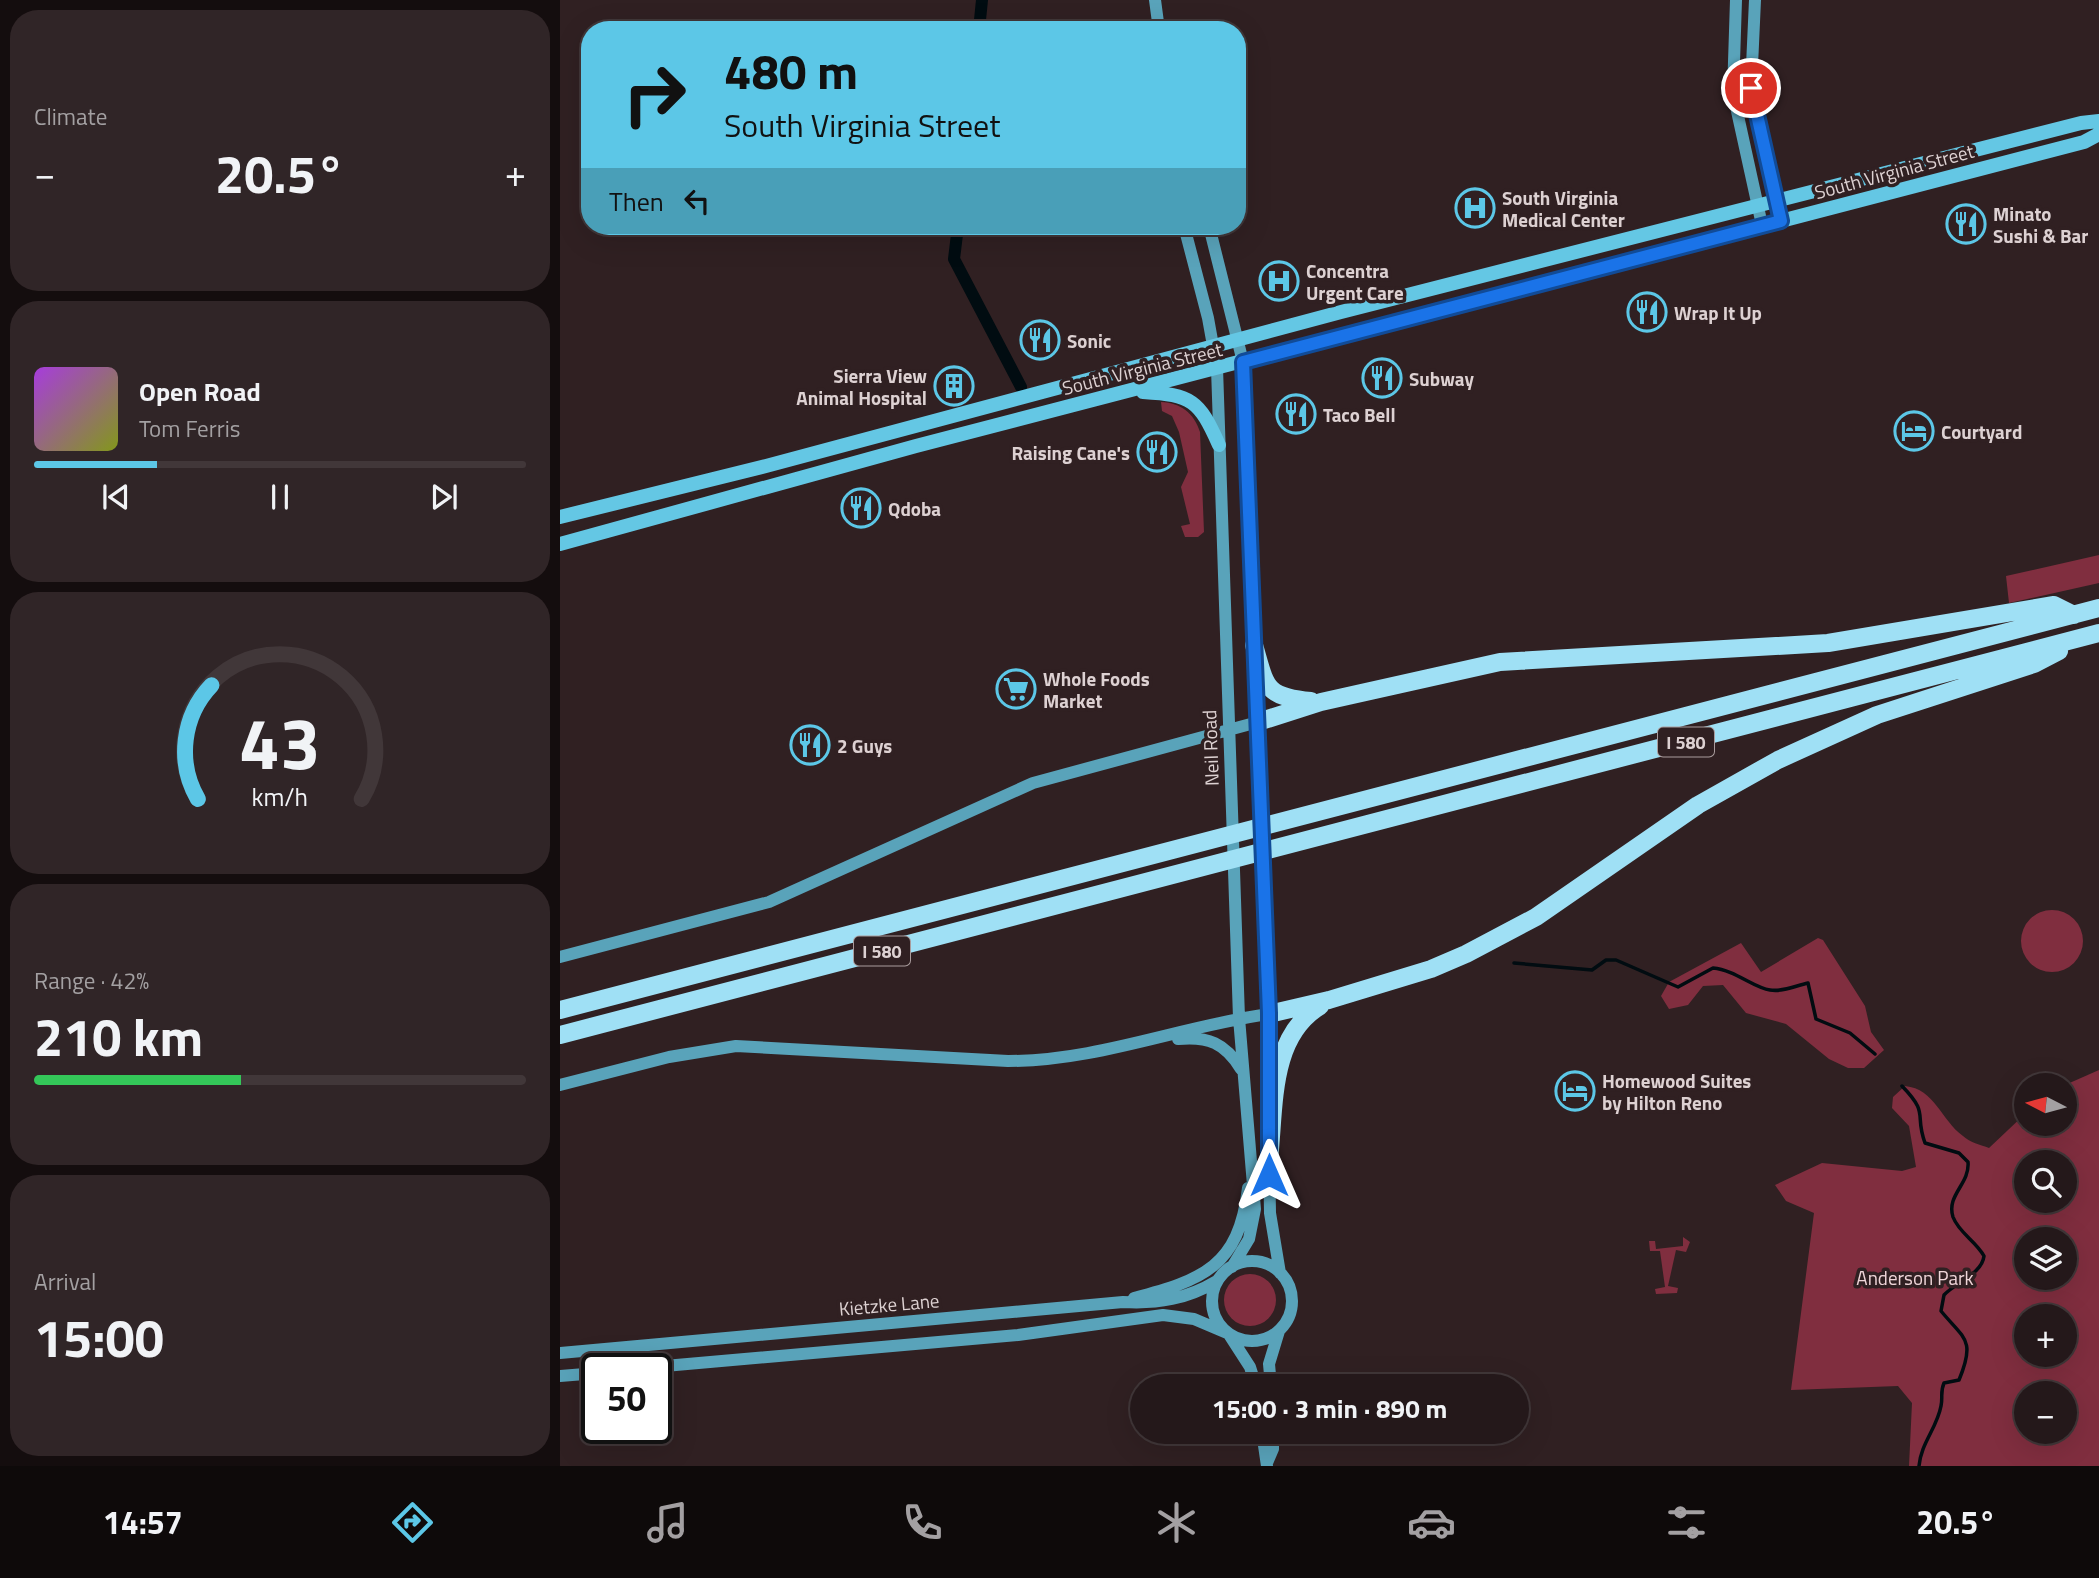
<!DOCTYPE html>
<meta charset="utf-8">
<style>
:root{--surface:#24181a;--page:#302527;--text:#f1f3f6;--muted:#a3a0a2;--line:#413739;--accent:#5cc7e7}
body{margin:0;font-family:"Titillium Web",sans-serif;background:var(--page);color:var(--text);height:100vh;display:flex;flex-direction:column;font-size:26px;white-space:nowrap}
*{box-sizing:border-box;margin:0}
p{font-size:23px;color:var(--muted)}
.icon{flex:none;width:38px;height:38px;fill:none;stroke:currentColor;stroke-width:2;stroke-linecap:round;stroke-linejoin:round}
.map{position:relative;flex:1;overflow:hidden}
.details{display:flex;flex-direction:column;gap:10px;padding:10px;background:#140d0e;width:560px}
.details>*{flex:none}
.guide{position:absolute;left:21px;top:21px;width:665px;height:214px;border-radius:28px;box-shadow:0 7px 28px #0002,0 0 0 2px var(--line);background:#5cc7e7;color:#111;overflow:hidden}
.needle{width:46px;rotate:276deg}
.buttons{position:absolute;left:1454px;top:1073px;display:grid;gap:14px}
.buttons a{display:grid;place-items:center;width:63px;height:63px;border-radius:50%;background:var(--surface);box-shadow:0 7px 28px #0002,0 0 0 2px var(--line);font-size:35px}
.speed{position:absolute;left:21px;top:1353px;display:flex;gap:14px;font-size:35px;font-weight:700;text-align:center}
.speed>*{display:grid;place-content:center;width:91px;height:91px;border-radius:50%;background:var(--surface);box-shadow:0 7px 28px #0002,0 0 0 2px var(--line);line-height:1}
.speed .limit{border:4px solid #111;border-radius:10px;background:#fff;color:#111}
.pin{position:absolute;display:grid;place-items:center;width:60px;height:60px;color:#fff;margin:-30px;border:4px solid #fff;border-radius:50%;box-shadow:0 2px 7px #0007}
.me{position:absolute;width:77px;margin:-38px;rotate:0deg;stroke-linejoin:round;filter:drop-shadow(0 0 5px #0008)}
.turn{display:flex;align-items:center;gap:24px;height:147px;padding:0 28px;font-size:32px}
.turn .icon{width:91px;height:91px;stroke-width:2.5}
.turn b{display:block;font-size:49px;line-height:60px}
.then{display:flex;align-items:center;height:66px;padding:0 28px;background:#0003;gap:14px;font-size:26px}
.big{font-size:52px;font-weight:700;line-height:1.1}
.details .card{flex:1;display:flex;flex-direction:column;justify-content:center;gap:10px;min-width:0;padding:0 24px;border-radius:28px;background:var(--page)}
.details .dial{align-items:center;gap:0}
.dial svg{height:182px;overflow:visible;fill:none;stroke:var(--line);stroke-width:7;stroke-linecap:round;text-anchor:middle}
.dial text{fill:var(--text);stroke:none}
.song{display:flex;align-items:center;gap:21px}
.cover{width:84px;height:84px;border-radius:10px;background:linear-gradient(135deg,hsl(280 70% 55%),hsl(70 70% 35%))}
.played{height:7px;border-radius:4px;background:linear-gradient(90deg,var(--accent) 25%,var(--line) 25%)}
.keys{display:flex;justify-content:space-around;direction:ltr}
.heat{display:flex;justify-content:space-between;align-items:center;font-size:38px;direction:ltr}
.charge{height:10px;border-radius:5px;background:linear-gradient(90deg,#34c759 42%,var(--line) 0)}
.trip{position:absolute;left:570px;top:1374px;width:399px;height:70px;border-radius:35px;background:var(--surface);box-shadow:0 7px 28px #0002,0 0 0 2px var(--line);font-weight:700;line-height:70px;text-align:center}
.menu{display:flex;height:112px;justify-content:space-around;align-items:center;background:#0e0a0a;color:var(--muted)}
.menu .icon{width:49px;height:49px}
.menu .current{color:var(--accent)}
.menu b{font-size:32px;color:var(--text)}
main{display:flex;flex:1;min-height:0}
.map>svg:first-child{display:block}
.green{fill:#802e3f;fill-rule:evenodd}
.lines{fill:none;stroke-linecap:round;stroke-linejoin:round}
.stream{stroke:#010c11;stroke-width:3.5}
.canal{stroke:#010c11;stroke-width:12}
.secondary{stroke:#59a3ba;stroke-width:12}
.primary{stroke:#64c7e4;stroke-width:14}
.highway{stroke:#9fe0f5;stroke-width:18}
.route-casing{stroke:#114b97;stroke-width:18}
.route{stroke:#1a73e8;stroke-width:12}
.labels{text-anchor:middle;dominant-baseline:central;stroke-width:7;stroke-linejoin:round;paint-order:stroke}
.shield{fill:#302022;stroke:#a99c9d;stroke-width:2}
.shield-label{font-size:18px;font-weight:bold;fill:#ddd1d2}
.street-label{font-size:19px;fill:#ddd1d2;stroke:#302022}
.poi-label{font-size:19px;font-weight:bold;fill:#ddd1d2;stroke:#302022;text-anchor:start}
.park-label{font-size:19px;fill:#efd5d8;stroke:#302022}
</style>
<main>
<section class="details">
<div class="card"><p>Climate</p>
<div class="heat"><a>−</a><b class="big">20.5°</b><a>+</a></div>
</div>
<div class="card">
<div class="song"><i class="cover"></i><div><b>Open Road</b><p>Tom Ferris</p></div></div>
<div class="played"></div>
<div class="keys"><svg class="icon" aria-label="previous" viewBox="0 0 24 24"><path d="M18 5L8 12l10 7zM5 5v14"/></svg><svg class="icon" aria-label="pause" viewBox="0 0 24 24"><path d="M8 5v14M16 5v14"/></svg><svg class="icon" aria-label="next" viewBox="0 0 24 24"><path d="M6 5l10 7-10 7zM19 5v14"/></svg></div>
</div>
<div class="card dial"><svg viewBox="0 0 100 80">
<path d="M14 69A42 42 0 1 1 86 69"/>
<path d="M14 69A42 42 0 0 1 20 19" stroke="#5cc7e7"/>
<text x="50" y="56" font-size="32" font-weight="700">43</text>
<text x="50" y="72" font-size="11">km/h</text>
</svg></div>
<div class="card"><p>Range · 42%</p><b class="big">210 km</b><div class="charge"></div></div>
<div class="card"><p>Arrival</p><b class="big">15:00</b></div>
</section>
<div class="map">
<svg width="1539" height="1466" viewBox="0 0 1539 1466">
<rect width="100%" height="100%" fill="#302022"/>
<!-- green -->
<path class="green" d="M601,402C621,403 634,413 640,432L644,532L638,537H625L621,526L630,524L621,487L628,472L619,432L612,416L602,411Z
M1539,555V583L1449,603L1446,576Z
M1461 941a31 31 0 1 1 62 0a31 31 0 1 1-62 0Z
M1258,938L1263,940L1305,1006L1311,1032L1324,1050L1304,1068H1288L1269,1059L1226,1024L1186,1013L1163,985L1143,986L1128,1005L1109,1009L1101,996L1109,982L1181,943L1201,972Z
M1539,1070V1466H1349L1352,1403L1338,1386L1231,1390L1254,1213L1226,1201L1215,1185L1262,1163L1342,1171L1356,1167L1349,1126L1332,1108L1333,1097L1345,1086C1375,1089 1381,1120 1403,1136C1409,1142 1421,1145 1429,1148L1466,1113V1124H1505V1085ZM1466,1162H1505V1200H1466ZM1466,1239H1505V1278H1466ZM1466,1316H1505V1354H1466ZM1505,1393V1432H1466V1393Z
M1123,1237L1130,1242L1126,1252L1116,1250L1108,1286L1118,1288L1117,1293L1096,1294L1095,1289L1105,1287L1100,1251H1090L1089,1241H1095L1096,1249L1123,1246Z
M664 1300a26 26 0 1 1 52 0a26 26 0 1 1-52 0Z"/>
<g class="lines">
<!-- stream -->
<path class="stream" d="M954,963L1032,970L1046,960H1056L1118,987L1153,968C1175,970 1194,988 1210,990C1223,992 1235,986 1248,983L1256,1019L1290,1033L1315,1054
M1342,1086C1370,1115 1354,1113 1365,1143L1399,1153L1408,1162C1410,1184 1386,1195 1393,1217C1399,1233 1416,1241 1424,1256C1422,1274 1396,1282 1384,1295L1381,1311C1404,1339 1416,1339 1399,1380L1384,1383C1380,1392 1383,1397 1381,1406C1377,1428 1361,1443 1359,1466"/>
<!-- canal -->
<path class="canal" d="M419,30L422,0
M398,226L394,259L461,387"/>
<!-- secondary -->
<path class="secondary" d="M595,0L599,30
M1176,0L1173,93L1202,225
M1195,0L1191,88L1221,221
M624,226L648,318L657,368L679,1018L695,1209L689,1239L672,1267
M649,226L683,362L709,1014V1091
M0,957L209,902L473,783L698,722
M618,1039C648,1036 665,1043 681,1069
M0,1085L109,1057L176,1046L448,1061C538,1061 621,1026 709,1014
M709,1152L710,1213L720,1273
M652 1301a40 40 0 1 1 80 0a40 40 0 1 1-80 0Z
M574,1298C642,1280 679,1267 688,1188
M670,1336L690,1367L696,1386
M0,1353L563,1302C598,1304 627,1299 657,1281
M82,1368L458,1335L603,1315L634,1319L667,1333
M0,1376L37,1373
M711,1386L709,1364L719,1331
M702,1432L707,1466
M707,1463L713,1449V1432"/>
<!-- primary -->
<path class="primary" d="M583,392C632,395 639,400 659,445
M0,517L206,466L781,312L1521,123L1539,121
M0,544L356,446L1524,142L1539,134"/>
<!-- highway -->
<path class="highway" d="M694,645C706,686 704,697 751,701
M698,722L761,702L940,662L1268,643L1494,605L1514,615
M0,1010L1539,608
M709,1014L769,1000L871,969L906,954L976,917L1138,805L1218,760L1317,715L1474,664L1499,651
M0,1035L1539,633
M709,1160C715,1107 709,1037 760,1006"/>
</g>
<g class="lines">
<!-- route casing -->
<g class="route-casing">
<path id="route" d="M709,1175V1013L683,362L1221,221L1191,88"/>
</g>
<!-- route -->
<use href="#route" class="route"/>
</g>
<!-- icons -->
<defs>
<g id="hospital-ring" transform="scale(2.0125)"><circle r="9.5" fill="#302022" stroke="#5cc7e7" stroke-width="1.5"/><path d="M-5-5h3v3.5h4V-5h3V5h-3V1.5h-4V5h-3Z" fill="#5cc7e7"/></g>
<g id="restaurant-ring" transform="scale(2.0125)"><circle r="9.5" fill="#302022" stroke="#5cc7e7" stroke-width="1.5"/><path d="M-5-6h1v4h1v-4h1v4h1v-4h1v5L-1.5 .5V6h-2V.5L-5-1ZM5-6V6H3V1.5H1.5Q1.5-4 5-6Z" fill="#5cc7e7"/></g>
<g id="building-ring" transform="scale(2.0125)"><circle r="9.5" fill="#302022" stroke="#5cc7e7" stroke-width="1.5"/><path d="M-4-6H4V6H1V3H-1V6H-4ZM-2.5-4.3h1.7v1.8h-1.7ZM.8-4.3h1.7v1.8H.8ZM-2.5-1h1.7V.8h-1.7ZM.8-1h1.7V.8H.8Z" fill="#5cc7e7"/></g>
<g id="hotel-ring" transform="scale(2.0125)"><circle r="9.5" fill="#302022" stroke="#5cc7e7" stroke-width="1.5"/><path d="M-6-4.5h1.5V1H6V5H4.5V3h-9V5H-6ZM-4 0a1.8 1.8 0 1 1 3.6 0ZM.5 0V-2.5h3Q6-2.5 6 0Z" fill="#5cc7e7"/></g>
<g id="supermarket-ring" transform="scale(2.0125)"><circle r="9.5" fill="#302022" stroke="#5cc7e7" stroke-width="1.5"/><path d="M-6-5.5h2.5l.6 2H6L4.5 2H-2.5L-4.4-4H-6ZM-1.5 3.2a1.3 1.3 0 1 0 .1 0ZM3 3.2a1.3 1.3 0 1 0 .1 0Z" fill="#5cc7e7"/></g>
</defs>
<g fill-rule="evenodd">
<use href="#hospital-ring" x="915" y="208"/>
<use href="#restaurant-ring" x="1406" y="224"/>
<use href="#hospital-ring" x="719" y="281"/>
<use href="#restaurant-ring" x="1087" y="312"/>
<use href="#restaurant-ring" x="480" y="340"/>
<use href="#restaurant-ring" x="822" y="378"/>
<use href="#building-ring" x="394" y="386"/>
<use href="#restaurant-ring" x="736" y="414"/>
<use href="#hotel-ring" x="1354" y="431"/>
<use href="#restaurant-ring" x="597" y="452"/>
<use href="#restaurant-ring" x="301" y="508"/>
<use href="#supermarket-ring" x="456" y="689"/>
<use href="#restaurant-ring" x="250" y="745"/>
<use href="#hotel-ring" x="1015" y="1091"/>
</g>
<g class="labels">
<!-- shield labels -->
<g class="shield">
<rect x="1098" y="727.5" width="56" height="29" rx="5"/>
<rect x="294" y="936.5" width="56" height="29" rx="5"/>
</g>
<g class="shield-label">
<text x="1126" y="742">I 580</text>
<text x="322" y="951">I 580</text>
</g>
<!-- street labels -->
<g class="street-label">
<text transform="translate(1334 171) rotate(-15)">South Virginia Street</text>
<text transform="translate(582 368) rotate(-14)">South Virginia Street</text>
<text transform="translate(650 748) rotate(-92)">Neil Road</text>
<text transform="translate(329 1304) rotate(-5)">Kietzke Lane</text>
</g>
<!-- poi labels -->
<g class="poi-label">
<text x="942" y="197">South Virginia<tspan x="942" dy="22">Medical Center</tspan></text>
<text x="1433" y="213">Minato<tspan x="1433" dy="22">Sushi &amp; Bar</tspan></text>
<text x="746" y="270">Concentra<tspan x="746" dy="22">Urgent Care</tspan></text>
<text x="1114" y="312">Wrap It Up</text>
<text x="507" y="340">Sonic</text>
<text x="367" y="375" text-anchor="end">Sierra View<tspan x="367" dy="22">Animal Hospital</tspan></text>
<text x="849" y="378">Subway</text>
<text x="763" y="414">Taco Bell</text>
<text x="1381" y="431">Courtyard</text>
<text x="570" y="452" text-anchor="end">Raising Cane's</text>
<text x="328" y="508">Qdoba</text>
<text x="483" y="678">Whole Foods<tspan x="483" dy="22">Market</tspan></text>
<text x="277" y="745">2 Guys</text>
<text x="1042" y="1080">Homewood Suites<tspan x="1042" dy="22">by Hilton Reno</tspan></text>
</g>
<!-- park labels -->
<g class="park-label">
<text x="1355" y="1277">Anderson Park</text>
</g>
</g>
</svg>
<div class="buttons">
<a><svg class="needle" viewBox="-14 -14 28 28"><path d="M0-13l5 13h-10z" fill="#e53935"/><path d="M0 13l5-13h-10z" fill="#a3a0a2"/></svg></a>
<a><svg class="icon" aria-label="search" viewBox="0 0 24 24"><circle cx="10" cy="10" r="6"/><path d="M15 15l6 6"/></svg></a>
<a><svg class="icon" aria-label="layers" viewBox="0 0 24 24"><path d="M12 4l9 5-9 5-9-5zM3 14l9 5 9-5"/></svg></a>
<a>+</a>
<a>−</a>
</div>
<div class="speed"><div class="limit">50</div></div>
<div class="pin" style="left:1191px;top:88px;background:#d93025"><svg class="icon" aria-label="arrive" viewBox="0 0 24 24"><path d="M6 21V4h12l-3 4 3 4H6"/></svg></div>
<svg class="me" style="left:709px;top:1175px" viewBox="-20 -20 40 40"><path d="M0-17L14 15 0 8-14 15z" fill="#1a73e8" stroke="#fff" stroke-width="4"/></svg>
<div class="trip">15:00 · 3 min · 890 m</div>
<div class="guide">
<div class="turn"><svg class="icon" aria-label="right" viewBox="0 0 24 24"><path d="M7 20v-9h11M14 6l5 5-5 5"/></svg><div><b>480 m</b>South Virginia Street</div></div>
<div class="then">Then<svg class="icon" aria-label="left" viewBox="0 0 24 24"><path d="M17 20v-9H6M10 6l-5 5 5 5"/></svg></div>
</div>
</div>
</main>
<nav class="menu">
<b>14:57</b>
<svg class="icon current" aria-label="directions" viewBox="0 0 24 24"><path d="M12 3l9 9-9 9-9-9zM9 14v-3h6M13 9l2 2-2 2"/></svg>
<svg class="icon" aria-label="music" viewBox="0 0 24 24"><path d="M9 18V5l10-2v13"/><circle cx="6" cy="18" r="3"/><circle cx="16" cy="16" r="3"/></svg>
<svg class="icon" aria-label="phone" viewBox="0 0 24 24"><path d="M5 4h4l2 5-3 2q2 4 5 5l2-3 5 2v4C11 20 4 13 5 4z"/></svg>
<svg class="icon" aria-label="climate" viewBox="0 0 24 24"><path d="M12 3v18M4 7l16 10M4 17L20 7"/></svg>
<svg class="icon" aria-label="car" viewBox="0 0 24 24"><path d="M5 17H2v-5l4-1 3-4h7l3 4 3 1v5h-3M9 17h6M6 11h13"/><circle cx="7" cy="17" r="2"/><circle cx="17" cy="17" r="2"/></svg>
<svg class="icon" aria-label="filters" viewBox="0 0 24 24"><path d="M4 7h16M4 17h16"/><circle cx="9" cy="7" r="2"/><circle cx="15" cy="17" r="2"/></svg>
<b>20.5°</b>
</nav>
